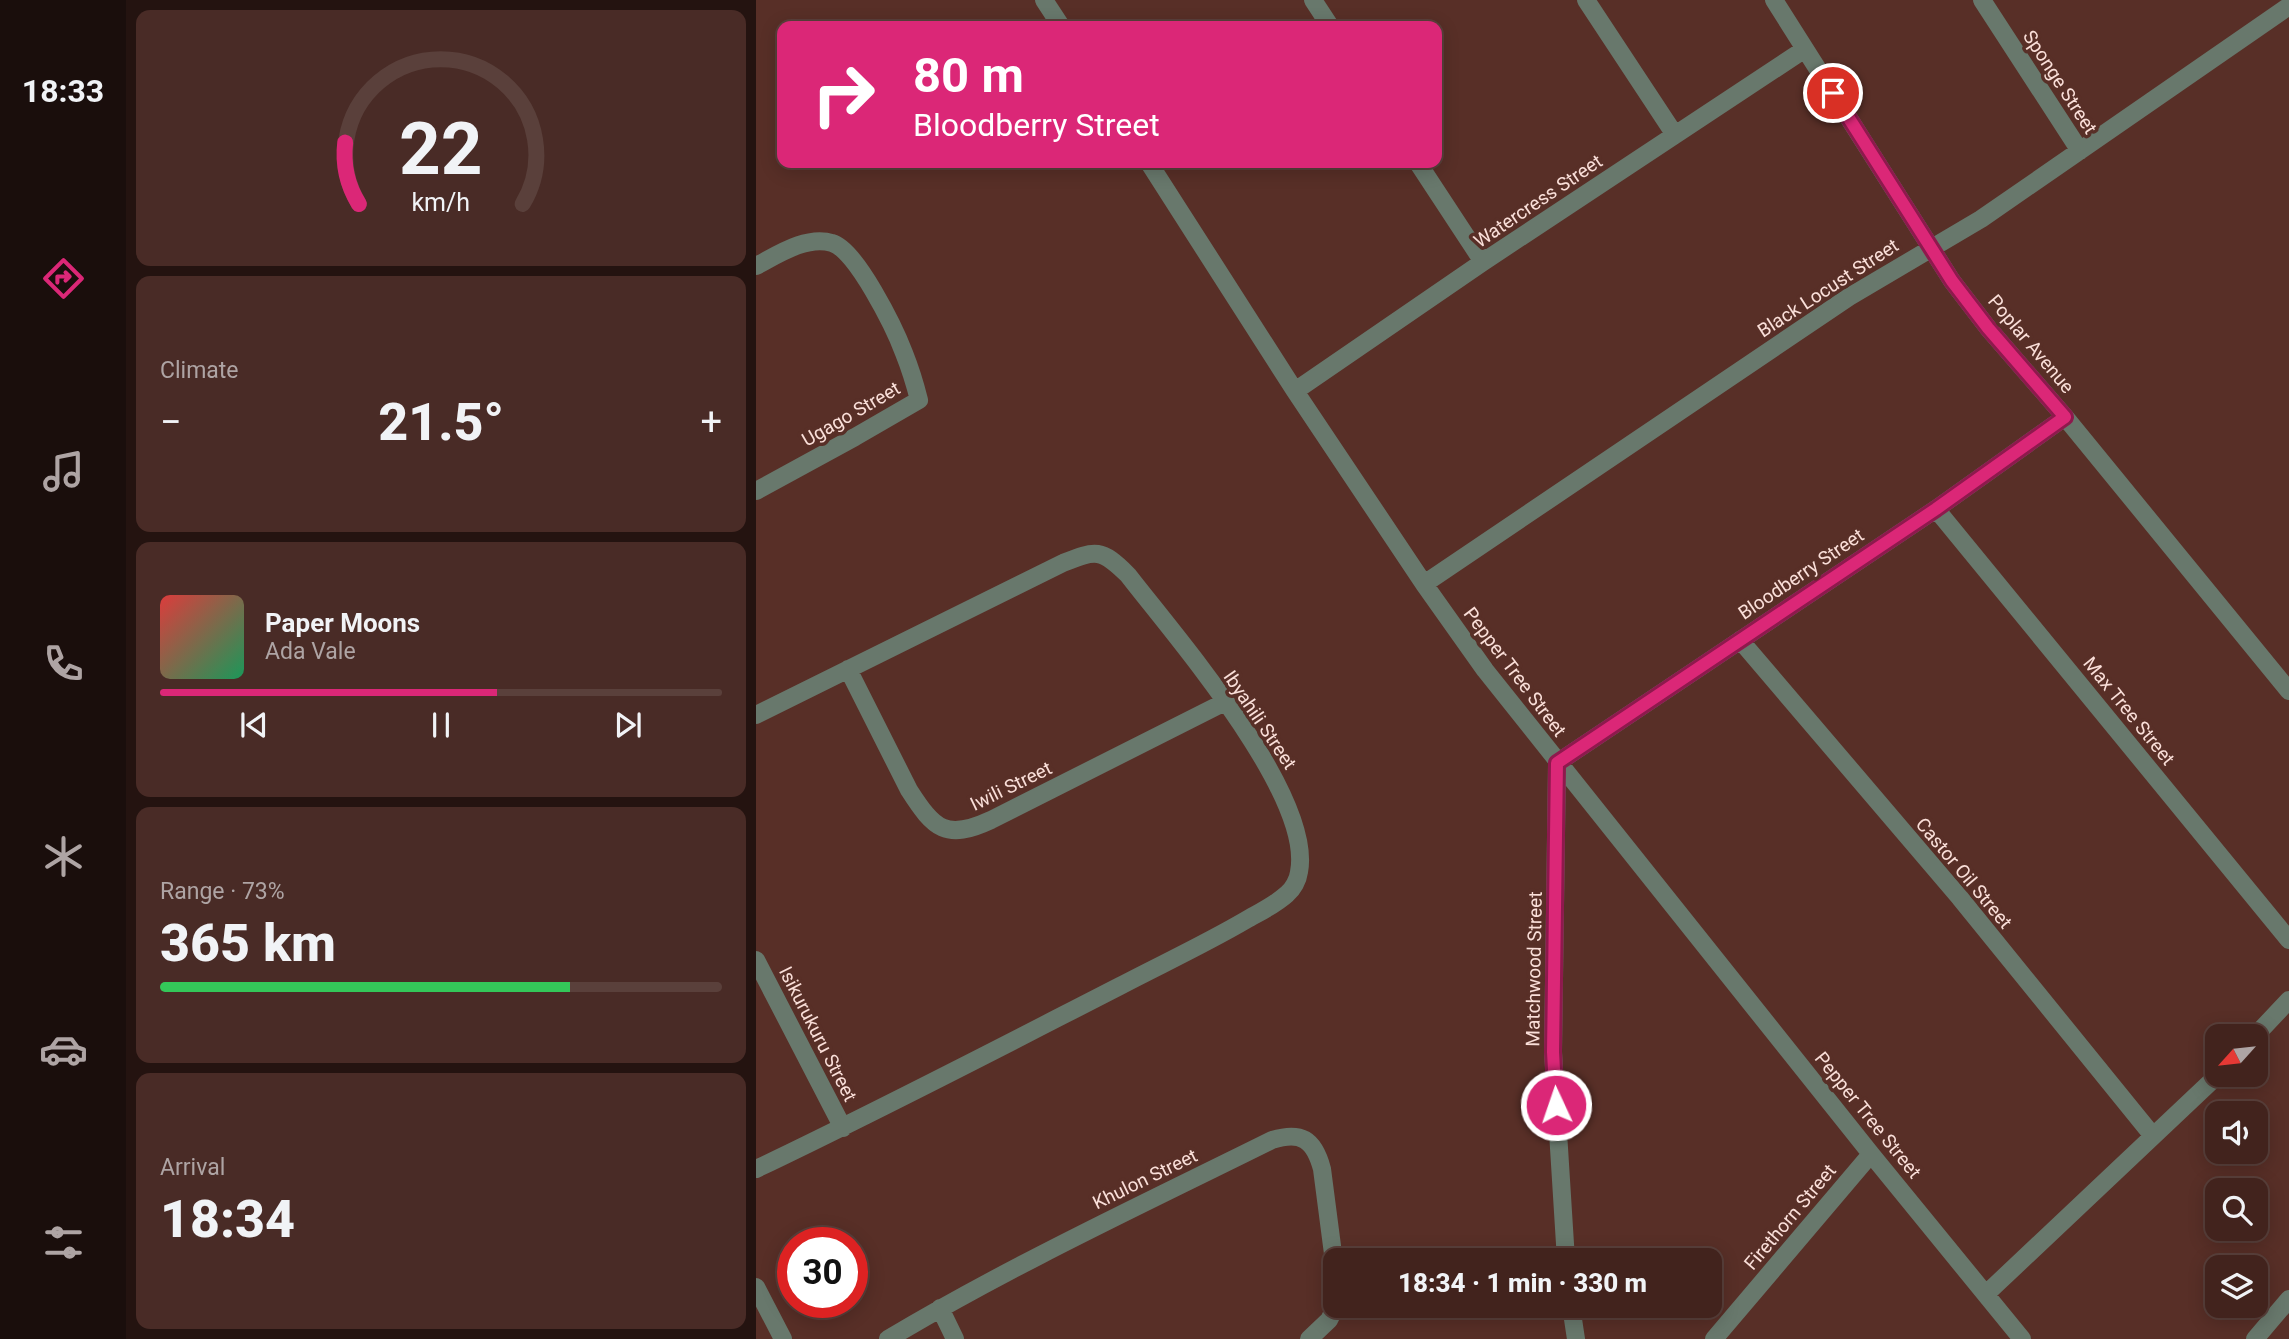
<!DOCTYPE html>
<meta charset="utf-8">
<style>
:root{--surface:#42231d;--page:#492b26;--text:#f1f3f6;--muted:#aea4a4;--line:#5a403b;--accent:#db2777}
body{margin:0;font-family:Roboto,sans-serif;background:var(--page);color:var(--text);height:100vh;display:flex;flex-direction:column;font-size:26px;white-space:nowrap}
*{box-sizing:border-box;margin:0}
p{font-size:23px;color:var(--muted)}
.icon{flex:none;width:38px;height:38px;fill:none;stroke:currentColor;stroke-width:2;stroke-linecap:round;stroke-linejoin:round}
.map{position:relative;flex:1;overflow:hidden}
.details{display:flex;flex-direction:column;gap:10px;padding:10px;background:#241310;width:630px}
.details>*{flex:none}
.banner{position:absolute;left:21px;top:21px;width:665px;height:147px;border-radius:14px;box-shadow:0 4px 18px #0003,0 0 0 2px var(--line);background:#db2777;color:#fff;overflow:hidden}
.needle{width:46px;rotate:243deg}
.fabs{position:absolute;left:1449px;top:1024px;display:grid;gap:14px}
.fabs a{display:grid;place-items:center;width:63px;height:63px;border-radius:14px;background:var(--surface);box-shadow:0 4px 18px #0003,0 0 0 2px var(--line);font-size:35px}
.speed{position:absolute;left:21px;top:1227px;display:flex;gap:14px;font-size:35px;font-weight:700;text-align:center}
.speed>*{display:grid;place-content:center;width:91px;height:91px;border-radius:50%;background:var(--surface);box-shadow:0 4px 18px #0003,0 0 0 2px var(--line);line-height:1}
.speed .limit{border:10px solid #d22;background:#fff;color:#111}
.pin{position:absolute;display:grid;place-items:center;width:60px;height:60px;color:#fff;margin:-30px;border:4px solid #fff;border-radius:50%;box-shadow:0 2px 7px #0007}
.me{position:absolute;width:77px;margin:-38px;rotate:357deg;stroke-linejoin:round;filter:drop-shadow(0 0 5px #0008)}
.turn{display:flex;align-items:center;gap:24px;height:147px;padding:0 21px;font-size:32px}
.turn .icon{width:91px;height:91px;stroke-width:2.5}
.turn b{display:block;font-size:49px;line-height:60px}
.big{font-size:52px;font-weight:800;line-height:1.1}
.details .widget{flex:1;display:flex;flex-direction:column;justify-content:center;gap:10px;min-width:0;padding:0 24px;border-radius:14px;background:var(--page)}
.details .dial{align-items:center;gap:0}
.dial svg{height:182px;overflow:visible;fill:none;stroke:var(--line);stroke-width:7;stroke-linecap:round;text-anchor:middle}
.dial text{fill:var(--text);stroke:none}
.song{display:flex;align-items:center;gap:21px}
.cover{width:84px;height:84px;border-radius:10px;background:linear-gradient(135deg,hsl(0 70% 55%),hsl(150 70% 35%))}
.played{height:7px;border-radius:4px;background:linear-gradient(90deg,var(--accent) 60%,var(--line) 60%)}
.keys{display:flex;justify-content:space-around;direction:ltr}
.heat{display:flex;justify-content:space-between;align-items:center;font-size:38px;direction:ltr}
.charge{height:10px;border-radius:5px;background:linear-gradient(90deg,#34c759 73%,var(--line) 0)}
.trip{position:absolute;left:567px;top:1248px;width:399px;height:70px;border-radius:14px;background:var(--surface);box-shadow:0 4px 18px #0003,0 0 0 2px var(--line);font-weight:800;line-height:70px;text-align:center}
main{display:flex;flex:1;min-height:0}
.tab-bar{display:flex;flex-direction:column;width:126px;justify-content:space-around;align-items:center;background:#1a0e0c;color:var(--muted)}
.tab-bar .icon{width:49px;height:49px}
.tab-bar .active{color:var(--accent)}
.tab-bar b{font-size:32px;color:var(--text)}
.map>svg:first-child{display:block}
.lines{fill:none;stroke-linecap:round;stroke-linejoin:round}
.minor{stroke:#68786c;stroke-width:18}
.route-casing{stroke:#8e194d;stroke-width:18}
.route{stroke:#db2777;stroke-width:12}
.labels{text-anchor:middle;dominant-baseline:central;stroke-width:7;stroke-linejoin:round;paint-order:stroke}
.street-label{font-size:19px;fill:#fadfd9;stroke:#582f27}
</style>
<main>
<nav class="tab-bar">
<b>18:33</b>
<svg class="icon active" aria-label="directions" viewBox="0 0 24 24"><path d="M12 3l9 9-9 9-9-9zM9 14v-3h6M13 9l2 2-2 2"/></svg>
<svg class="icon" aria-label="music" viewBox="0 0 24 24"><path d="M9 18V5l10-2v13"/><circle cx="6" cy="18" r="3"/><circle cx="16" cy="16" r="3"/></svg>
<svg class="icon" aria-label="phone" viewBox="0 0 24 24"><path d="M5 4h4l2 5-3 2q2 4 5 5l2-3 5 2v4C11 20 4 13 5 4z"/></svg>
<svg class="icon" aria-label="climate" viewBox="0 0 24 24"><path d="M12 3v18M4 7l16 10M4 17L20 7"/></svg>
<svg class="icon" aria-label="car" viewBox="0 0 24 24"><path d="M5 17H2v-5l4-1 3-4h7l3 4 3 1v5h-3M9 17h6M6 11h13"/><circle cx="7" cy="17" r="2"/><circle cx="17" cy="17" r="2"/></svg>
<svg class="icon" aria-label="filters" viewBox="0 0 24 24"><path d="M4 7h16M4 17h16"/><circle cx="9" cy="7" r="2"/><circle cx="15" cy="17" r="2"/></svg>
</nav>
<section class="details">
<div class="widget dial"><svg viewBox="0 0 100 80">
<path d="M14 69A42 42 0 1 1 86 69"/>
<path d="M14 69A42 42 0 0 1 8 42" stroke="#db2777"/>
<text x="50" y="56" font-size="32" font-weight="700">22</text>
<text x="50" y="72" font-size="11">km/h</text>
</svg></div>
<div class="widget"><p>Climate</p>
<div class="heat"><a>−</a><b class="big">21.5°</b><a>+</a></div>
</div>
<div class="widget">
<div class="song"><i class="cover"></i><div><b>Paper Moons</b><p>Ada Vale</p></div></div>
<div class="played"></div>
<div class="keys"><svg class="icon" aria-label="previous" viewBox="0 0 24 24"><path d="M18 5L8 12l10 7zM5 5v14"/></svg><svg class="icon" aria-label="pause" viewBox="0 0 24 24"><path d="M8 5v14M16 5v14"/></svg><svg class="icon" aria-label="next" viewBox="0 0 24 24"><path d="M6 5l10 7-10 7zM19 5v14"/></svg></div>
</div>
<div class="widget"><p>Range · 73%</p><b class="big">365 km</b><div class="charge"></div></div>
<div class="widget"><p>Arrival</p><b class="big">18:34</b></div>
</section>
<div class="map">
<svg width="1533" height="1339" viewBox="0 0 1533 1339">
<rect width="100%" height="100%" fill="#582f27"/>
<g class="lines">
<!-- minor -->
<path class="minor" d="M288,0L305,26
M557,0L574,26
M830,0L919,135
M1018,0L1196,281L1232,328L1309,417L1533,691
M1226,0L1324,151
M393,163L539,391L668,584L729,670L1115,1154L1266,1339
M662,163L727,262
M0,266C21,255 51,235 76,243C100,249 139,329 148,353C154,368 159,384 163,400L99,437L0,491
M539,391L727,262L1049,49
M1180,509L1533,940
M668,584L1093,297L1225,219L1533,6
M984,640L1204,898L1397,1136
M92,669L153,790C178,829 190,841 235,820L469,702
M0,715L307,563C340,550 345,548 372,575C419,636 558,795 543,872C542,880 537,889 531,894C519,905 504,912 490,920C449,944 406,964 364,986C243,1048 122,1111 0,1169
M0,960L87,1128
M1499,1036L1533,1000
M810,1260L797,1052L801,763L1180,509L1309,417
M0,1287L27,1339
M1230,1294L1463,1074
M815,1306L820,1339
M184,1308L199,1339
M132,1339C256,1265 387,1204 516,1140C545,1131 558,1139 566,1169L579,1269
M553,1339L573,1320L580,1306
M958,1339L1115,1154
M1499,1339L1533,1299"/>
</g>
<g class="lines">
<!-- route casing -->
<g class="route-casing">
<path id="route" d="M800,1105L797,1052L801,763L1180,509L1309,417L1232,328L1196,281L1077,93"/>
</g>
<!-- route -->
<use href="#route" class="route"/>
</g>
<g class="labels">
<!-- street labels -->
<g class="street-label">
<text transform="translate(1304 82) rotate(57)">Sponge Street</text>
<text transform="translate(782 201) rotate(-34)">Watercress Street</text>
<text transform="translate(1072 288) rotate(-33)">Black Locust Street</text>
<text transform="translate(1275 344) rotate(50)">Poplar Avenue</text>
<text transform="translate(95 414) rotate(-30)">Ugago Street</text>
<text transform="translate(1045 574) rotate(-34)">Bloodberry Street</text>
<text transform="translate(759 672) rotate(53)">Pepper Tree Street</text>
<text transform="translate(1373 711) rotate(51)">Max Tree Street</text>
<text transform="translate(504 720) rotate(56)">Ibyahili Street</text>
<text transform="translate(255 786) rotate(-26)">Iwili Street</text>
<text transform="translate(1208 873) rotate(50)">Castor Oil Street</text>
<text transform="translate(778 969) rotate(-89)">Matchwood Street</text>
<text transform="translate(62 1034) rotate(63)">Isikurukuru Street</text>
<text transform="translate(1112 1115) rotate(51)">Pepper Tree Street</text>
<text transform="translate(389 1179) rotate(-26)">Khulon Street</text>
<text transform="translate(1034 1217) rotate(-50)">Firethorn Street</text>
</g>
</g>
</svg>
<div class="fabs">
<a><svg class="needle" viewBox="-14 -14 28 28"><path d="M0-13l5 13h-10z" fill="#e53935"/><path d="M0 13l5-13h-10z" fill="#aea4a4"/></svg></a>
<a><svg class="icon" aria-label="sound" viewBox="0 0 24 24"><path d="M4 9h4l5-4v14l-5-4H4zM17 9q2 3 0 6"/></svg></a>
<a><svg class="icon" aria-label="search" viewBox="0 0 24 24"><circle cx="10" cy="10" r="6"/><path d="M15 15l6 6"/></svg></a>
<a><svg class="icon" aria-label="layers" viewBox="0 0 24 24"><path d="M12 4l9 5-9 5-9-5zM3 14l9 5 9-5"/></svg></a>
</div>
<div class="speed"><div class="limit">30</div></div>
<div class="pin" style="left:1077px;top:93px;background:#d93025"><svg class="icon" aria-label="arrive" viewBox="0 0 24 24"><path d="M6 21V4h12l-3 4 3 4H6"/></svg></div>
<svg class="me" style="left:800px;top:1105px" viewBox="-20 -20 40 40"><circle r="17" fill="#db2777" stroke="#fff" stroke-width="3"/><path d="M0-11L8 9 0 5-8 9z" fill="#fff"/></svg>
<div class="trip">18:34 · 1 min · 330 m</div>
<div class="banner">
<div class="turn"><svg class="icon" aria-label="right" viewBox="0 0 24 24"><path d="M7 20v-9h11M14 6l5 5-5 5"/></svg><div><b>80 m</b>Bloodberry Street</div></div>
</div>
</div>
</main>
